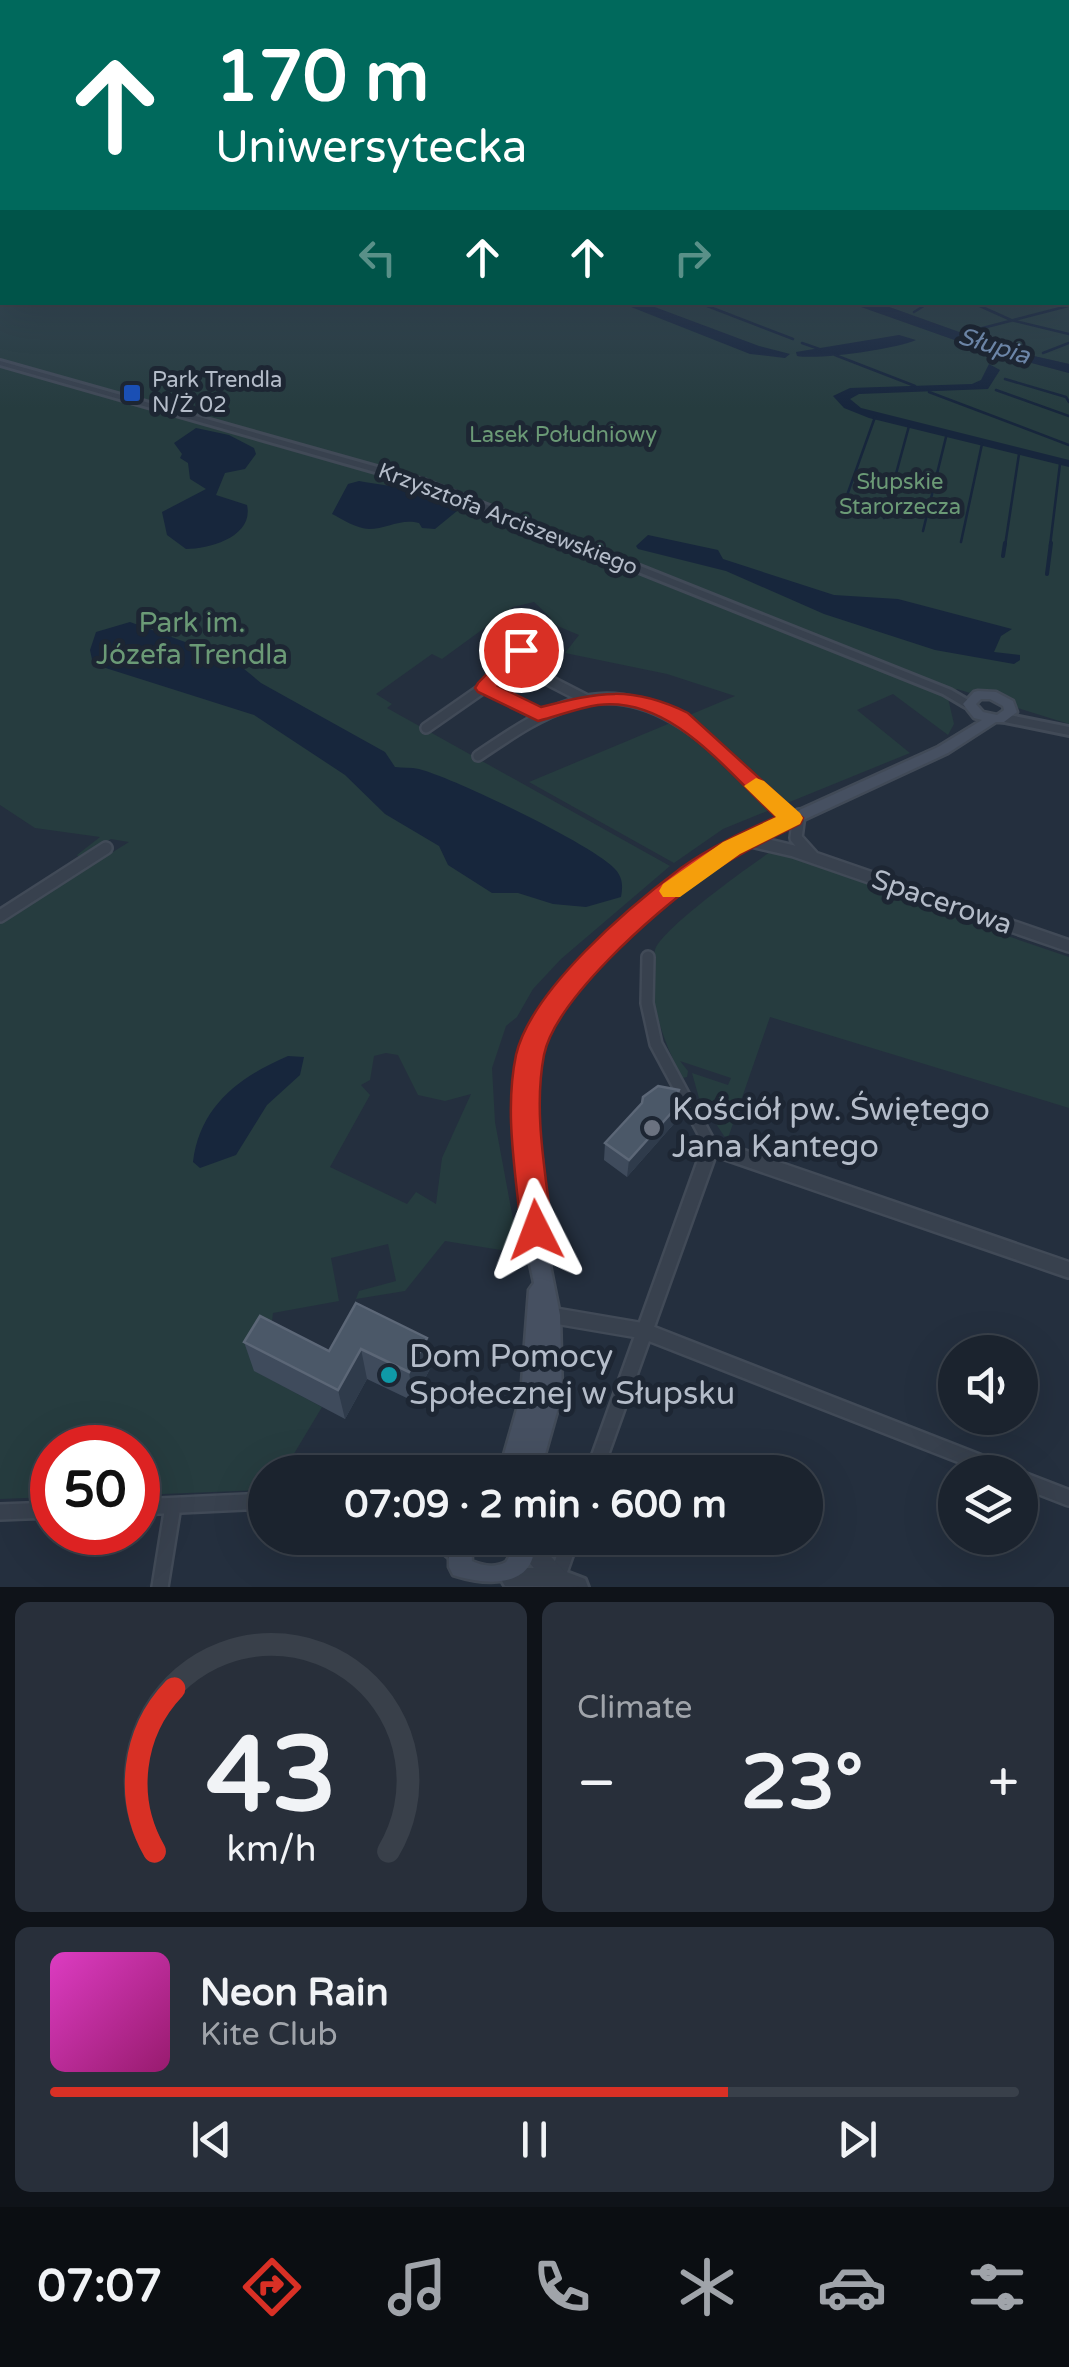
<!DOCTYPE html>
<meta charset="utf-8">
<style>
:root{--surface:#1b232e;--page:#282f3a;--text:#f1f3f6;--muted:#a0a4aa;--line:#39404a;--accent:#d93025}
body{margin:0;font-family:"Varela Round",sans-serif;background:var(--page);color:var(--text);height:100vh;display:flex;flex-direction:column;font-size:38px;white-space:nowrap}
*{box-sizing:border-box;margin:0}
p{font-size:32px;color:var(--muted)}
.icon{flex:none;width:55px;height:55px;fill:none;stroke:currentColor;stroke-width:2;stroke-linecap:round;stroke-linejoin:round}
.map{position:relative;height:1587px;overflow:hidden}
.drawer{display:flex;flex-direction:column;gap:15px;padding:15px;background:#0f1319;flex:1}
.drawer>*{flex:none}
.banner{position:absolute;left:0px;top:0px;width:1070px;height:305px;box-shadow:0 10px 40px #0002,0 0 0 2px var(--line);background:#00695c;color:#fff;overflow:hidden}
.tools{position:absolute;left:938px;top:1335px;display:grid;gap:20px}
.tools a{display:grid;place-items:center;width:100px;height:100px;border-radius:50%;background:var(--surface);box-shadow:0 10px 40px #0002,0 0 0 2px var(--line);font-size:50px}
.speed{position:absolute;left:30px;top:1425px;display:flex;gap:20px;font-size:50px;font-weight:700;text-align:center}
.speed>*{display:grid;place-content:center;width:130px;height:130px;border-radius:50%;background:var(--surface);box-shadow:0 10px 40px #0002,0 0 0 2px var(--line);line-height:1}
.speed .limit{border:15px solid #d22;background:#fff;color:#111}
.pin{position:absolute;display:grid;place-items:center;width:85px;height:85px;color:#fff;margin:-42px;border:5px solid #fff;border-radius:50%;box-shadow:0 2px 10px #0007}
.me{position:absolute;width:110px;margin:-55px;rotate:357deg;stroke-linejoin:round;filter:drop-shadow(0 0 8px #0008)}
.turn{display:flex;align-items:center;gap:35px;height:210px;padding:0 50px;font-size:45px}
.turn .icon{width:130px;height:130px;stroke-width:2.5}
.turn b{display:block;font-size:70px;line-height:85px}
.lanes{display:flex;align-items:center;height:95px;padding:0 50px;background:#0003;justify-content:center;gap:50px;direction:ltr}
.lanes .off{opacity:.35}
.big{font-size:75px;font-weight:700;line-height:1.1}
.drawer .widget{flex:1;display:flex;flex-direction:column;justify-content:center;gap:15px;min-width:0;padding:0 35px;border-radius:15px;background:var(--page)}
.drawer .dial{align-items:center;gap:0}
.dial svg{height:260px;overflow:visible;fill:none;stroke:var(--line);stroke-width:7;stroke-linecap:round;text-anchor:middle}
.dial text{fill:var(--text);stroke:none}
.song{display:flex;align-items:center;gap:30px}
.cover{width:120px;height:120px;border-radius:15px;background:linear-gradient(135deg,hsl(310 70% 55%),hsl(320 70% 35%))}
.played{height:10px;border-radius:5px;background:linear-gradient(90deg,var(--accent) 70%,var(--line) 70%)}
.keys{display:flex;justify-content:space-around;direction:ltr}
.heat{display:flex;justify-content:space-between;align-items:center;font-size:55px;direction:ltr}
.drawer .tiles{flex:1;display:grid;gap:15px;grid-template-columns:1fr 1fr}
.widget:last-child{grid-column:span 2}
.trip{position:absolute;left:248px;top:1455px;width:575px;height:100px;border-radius:50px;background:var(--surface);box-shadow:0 10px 40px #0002,0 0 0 2px var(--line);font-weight:700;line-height:100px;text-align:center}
.dock{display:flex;height:160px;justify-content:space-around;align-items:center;background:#0b0e12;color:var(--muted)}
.dock .icon{width:70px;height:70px}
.dock .active{color:var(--accent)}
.dock b{font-size:45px;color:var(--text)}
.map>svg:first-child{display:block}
.green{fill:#263c3f;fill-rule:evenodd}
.water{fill:#17263c}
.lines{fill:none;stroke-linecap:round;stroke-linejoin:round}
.stream-far1{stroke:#17263c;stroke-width:2.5}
.stream{stroke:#17263c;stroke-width:4}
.minor-far2-casing{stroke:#414a57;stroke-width:14}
.minor-far1-casing{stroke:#414a57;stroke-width:16}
.minor-casing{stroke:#414a57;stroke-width:20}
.tertiary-casing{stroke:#414a57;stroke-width:6}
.secondary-casing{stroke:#414a57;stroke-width:5}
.minor-far2{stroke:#38414e;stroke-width:9}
.minor-far1{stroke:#38414e;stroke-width:11}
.minor{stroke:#38414e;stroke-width:15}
.tertiary{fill:#38414e;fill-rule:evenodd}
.secondary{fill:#465061;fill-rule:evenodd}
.wall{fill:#3f4b5c}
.shaded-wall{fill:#2f3b4b}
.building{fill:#4b5868;stroke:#5c6777;stroke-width:2.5}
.route{fill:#d93025;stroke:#8d1f18;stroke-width:2.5}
.slow{fill:#f59e0b}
.transit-dot{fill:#1a4fb4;stroke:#1d2633;stroke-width:4}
.worship-dot{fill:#6b7280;stroke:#1d2633;stroke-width:4}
.culture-dot{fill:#0f9aa8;stroke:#1d2633;stroke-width:4}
.labels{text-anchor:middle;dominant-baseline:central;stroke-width:10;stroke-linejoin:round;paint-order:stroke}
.far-poi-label{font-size:22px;fill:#b4bcc9;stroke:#1d2633;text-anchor:start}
.far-park-label{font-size:22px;fill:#6b9a76;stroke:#1d2633}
.far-street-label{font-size:22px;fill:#b4bcc9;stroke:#1d2633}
.far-water-label{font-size:25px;font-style:italic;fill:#6d86a8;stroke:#1d2633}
.park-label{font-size:28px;fill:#6b9a76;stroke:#1d2633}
.street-label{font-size:28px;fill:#b4bcc9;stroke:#1d2633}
.near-poi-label{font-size:32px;fill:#b4bcc9;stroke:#1d2633;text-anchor:start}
</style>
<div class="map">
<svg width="1069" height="1587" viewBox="0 0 1069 1587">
<rect width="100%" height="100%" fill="#242f3e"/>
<!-- green -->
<path class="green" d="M0,186L2,302L850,303L983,350L1069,373V724L957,689L948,698L954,724L948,735L893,694L857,710L910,753L723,829L674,863L529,782L735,696L667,674L565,653L579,635L548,622L551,618L534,602L513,607L442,659L432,654L376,694L392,704L387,708L670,866L561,959L533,989L517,1017L506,1026L492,1068L495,1122L515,1230L513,1252L445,1241L405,1291L356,1299L359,1291L396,1281L388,1244L331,1258L339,1301L273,1313L269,1346L255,1371L322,1407L283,1472H265V1490L138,1495V1448H52V1497L0,1499V922L129,842L111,839L79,857L77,855L100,837L35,828L0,805ZM386,1053L398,1055L418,1095L445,1101L471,1094L442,1158L436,1204L416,1192L407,1204L330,1167L370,1095L361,1085L370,1080L374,1056Z
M1069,245V364L1012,351L878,303L1068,302Z
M773,850L983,921L981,927L1069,957V1108L770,1017L728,1138L724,1136L699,1098L692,1073L728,1085L731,1078L680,1061L688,1071L687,1077L682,1078C664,1042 643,991 655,950C661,929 751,865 773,850Z
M138,1523L146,1524L139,1541L53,1543L56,1533L138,1532Z"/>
<!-- water -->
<path class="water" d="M621,303H644L759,346L790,354L785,358L750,354Z
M850,303H878L1012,351L1069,364V373L983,350Z
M899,335L916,340C895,349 820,360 797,356L796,352Z
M989,364L1000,370L988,389L859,394L850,399L861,408L1069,460V467L869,418L844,408L833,396L850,388L972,384L981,380Z
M196,428L229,435L254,448L256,454L245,469L225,473L216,495L247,505C254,536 211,549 186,549L167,535L162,512L206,489L190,479L188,463L180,458L182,454L174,443Z
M359,481C397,488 424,488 457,511L435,529L422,528L419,523C401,518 386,529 369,529C357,529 342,519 332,514L348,484Z
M648,535L718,550L723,559L834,595L898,599L1012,629L1001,636L994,652L1020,655V660L1014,664L935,650L824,614L726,571L638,549L636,546Z
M130,622L232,659L261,683L385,752L395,767C403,768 411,767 419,769C454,778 591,844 614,868C623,877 623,886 621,897L586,907L553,904L518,893H492L448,865L439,846L385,814L345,775L254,715L93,664L90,650L96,632Z
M288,1056L304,1057L300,1075L267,1105L236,1155L200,1168L193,1162C200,1106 239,1077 288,1056Z"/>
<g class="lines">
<!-- stream-far1 -->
<path class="stream-far1" d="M697,302L793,339
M971,302L1011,320L1069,334
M914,312L930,302
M971,331L1068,306
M802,343L822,350
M1043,353L1069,343
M835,355L915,386
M1005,379L1066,397L1069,402
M996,390L1069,416
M929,392L1069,445
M845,501L875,417
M884,518L909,426
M923,531L946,437
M961,542L982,444
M1005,546L1019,454
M1050,546L1060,464"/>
<!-- stream -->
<path class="stream" d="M1003,556L1005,543
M1047,574L1051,543"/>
<!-- minor-far2 casing -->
<g class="minor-far2-casing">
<path id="minor-far2" d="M550,681L587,700
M485,687L538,715
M426,728L492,682L535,634
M478,756C508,736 537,715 572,704C656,676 725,757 780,808"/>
</g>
<!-- minor-far1 casing -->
<g class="minor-far1-casing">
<path id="minor-far1" d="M778,806L792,819
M799,815L796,838L814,858
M747,840L794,851L1069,946
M0,916L106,848
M648,957L647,1003L656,1044L712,1148"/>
</g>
<!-- minor casing -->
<g class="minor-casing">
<path id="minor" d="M712,1147L1069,1270
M550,1315L644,1331L1004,1472
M594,1472L711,1146
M1020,1479L1069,1498
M138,1507L265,1501
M0,1512L52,1510
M436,1538L458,1556
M557,1578L571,1538
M160,1587L173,1506"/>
</g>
<!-- tertiary casing -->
<g class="tertiary-casing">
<path id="tertiary" d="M0,361L427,481L951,690L975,704L973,707H965L943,694L421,485L0,365Z
M1004,714L1069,727V735L1000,721L998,718Z
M517,1538H534L564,1571L585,1579L588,1587L505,1586L501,1579L505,1572L512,1568H534L518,1550L515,1543Z"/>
</g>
<!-- secondary casing -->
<g class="secondary-casing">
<path id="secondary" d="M978,691L996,692L1013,701L1017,712L1004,722H996L948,753L752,844L694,879L589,972L550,1025L539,1050L533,1095L542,1161L548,1255L560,1315L562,1394L540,1472H499L521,1395L529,1290L534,1283L528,1255L524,1161L515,1095L523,1050L535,1022L577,964L684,871L742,836L938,747L982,720L974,718L963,704L974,692ZM981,699H990L1003,706L1004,710L997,715L983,712L976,704Z
M449,1538H471L472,1561C483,1566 495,1568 506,1562L512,1552V1538H534C539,1587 491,1587 453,1575L449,1567Z"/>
</g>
<!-- minor-far2 -->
<use href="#minor-far2" class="minor-far2"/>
<!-- minor-far1 -->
<use href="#minor-far1" class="minor-far1"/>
<!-- minor -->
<use href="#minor" class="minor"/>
<!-- tertiary -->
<use href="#tertiary" class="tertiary"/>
<!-- secondary -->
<use href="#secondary" class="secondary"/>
</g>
<!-- wall -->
<path class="wall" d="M679,1090V1118L627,1177L604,1160L605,1143Z
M356,1303L431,1367L413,1401L367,1379L345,1419L254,1371L244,1342L329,1351Z"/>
<!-- shaded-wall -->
<path class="shaded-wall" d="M679,1090L677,1106L682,1101L679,1118L627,1177L629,1160L676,1098Z
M427,1338L431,1367L413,1401L409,1372Z
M361,1349L367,1379L345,1419L338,1390Z"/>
<!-- building -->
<path class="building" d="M658,1086L679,1090L676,1098L682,1101L629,1160L605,1143L642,1103L643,1097Z
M356,1303L427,1338L409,1372L361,1349L338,1390L244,1342L260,1316L329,1351Z"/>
<!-- sky -->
<linearGradient id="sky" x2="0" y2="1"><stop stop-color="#141a22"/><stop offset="0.46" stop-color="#3f4d63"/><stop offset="1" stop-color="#3f4d63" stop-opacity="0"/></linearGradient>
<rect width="1069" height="408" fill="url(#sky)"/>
<!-- route -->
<path class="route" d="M521,644L531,650L498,686L541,707C599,692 631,685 688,713L803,818L800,824C766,841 731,857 700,880C654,913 555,1000 544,1055C533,1112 546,1173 552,1230L548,1241L536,1245L525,1241L521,1230C516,1173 504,1112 516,1055C531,990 629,907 681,868C710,847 743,832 776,817C727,772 672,696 598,705C578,708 558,716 538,721L478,692L475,688L478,683L514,646Z"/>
<!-- slow -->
<path class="slow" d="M756,778L764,781L800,813L803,818L800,824L740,854L680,897H663L659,891L663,884L723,842L776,817L744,786Z"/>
<!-- markers -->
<rect class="transit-dot" x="122" y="383" width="20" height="20" rx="5"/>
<circle class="worship-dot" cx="652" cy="1128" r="10"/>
<circle class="culture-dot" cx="389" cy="1375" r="10"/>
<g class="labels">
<!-- far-poi labels -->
<g class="far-poi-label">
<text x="152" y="380">Park Trendla<tspan x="152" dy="25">N/Ż 02</tspan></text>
</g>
<!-- far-park labels -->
<g class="far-park-label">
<text x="563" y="435">Lasek Południowy</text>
<text x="900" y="482">Słupskie<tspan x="900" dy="25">Starorzecza</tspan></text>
</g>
<!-- far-street labels -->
<g class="far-street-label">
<text transform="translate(508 519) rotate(21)">Krzysztofa Arciszewskiego</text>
</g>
<!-- far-water labels -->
<g class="far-water-label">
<text transform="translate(994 346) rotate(17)">Słupia</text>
</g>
<!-- park labels -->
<g class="park-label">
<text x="192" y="623">Park im.<tspan x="192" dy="32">Józefa Trendla</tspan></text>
</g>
<!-- street labels -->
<g class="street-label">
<text transform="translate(942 902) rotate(19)">Spacerowa</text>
</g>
<!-- near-poi labels -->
<g class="near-poi-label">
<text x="672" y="1110">Kościół pw. Świętego<tspan x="672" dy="37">Jana Kantego</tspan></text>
<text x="409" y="1357">Dom Pomocy<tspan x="409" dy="37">Społecznej w Słupsku</tspan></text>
</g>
</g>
</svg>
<div class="tools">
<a><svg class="icon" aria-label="sound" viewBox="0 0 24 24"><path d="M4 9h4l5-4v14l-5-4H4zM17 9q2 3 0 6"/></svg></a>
<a><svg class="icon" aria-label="layers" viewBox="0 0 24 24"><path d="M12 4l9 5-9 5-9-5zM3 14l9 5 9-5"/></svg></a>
</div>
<div class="speed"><div class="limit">50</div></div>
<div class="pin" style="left:521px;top:650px;background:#d93025"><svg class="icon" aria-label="arrive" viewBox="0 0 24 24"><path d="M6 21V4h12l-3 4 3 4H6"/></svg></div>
<svg class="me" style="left:536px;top:1230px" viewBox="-20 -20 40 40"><path d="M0-17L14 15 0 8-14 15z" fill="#d93025" stroke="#fff" stroke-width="4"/></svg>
<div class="trip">07:09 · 2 min · 600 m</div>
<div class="banner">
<div class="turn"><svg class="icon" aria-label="ahead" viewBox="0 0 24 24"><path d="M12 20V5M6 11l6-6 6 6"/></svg><div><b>170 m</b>Uniwersytecka</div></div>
<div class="lanes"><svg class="icon off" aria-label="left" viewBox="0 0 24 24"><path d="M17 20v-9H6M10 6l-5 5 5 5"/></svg><svg class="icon" aria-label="ahead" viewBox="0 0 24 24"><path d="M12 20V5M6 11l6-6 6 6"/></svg><svg class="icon" aria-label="ahead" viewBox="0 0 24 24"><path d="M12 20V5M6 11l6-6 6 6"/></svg><svg class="icon off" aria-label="right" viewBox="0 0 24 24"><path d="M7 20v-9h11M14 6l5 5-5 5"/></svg></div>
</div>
</div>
<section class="drawer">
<div class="tiles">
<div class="widget dial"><svg viewBox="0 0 100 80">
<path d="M14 69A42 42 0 1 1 86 69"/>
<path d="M14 69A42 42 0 0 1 20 19" stroke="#d93025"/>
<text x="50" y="56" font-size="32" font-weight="700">43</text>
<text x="50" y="72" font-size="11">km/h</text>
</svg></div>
<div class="widget"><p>Climate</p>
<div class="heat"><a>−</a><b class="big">23°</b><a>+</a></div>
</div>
<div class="widget">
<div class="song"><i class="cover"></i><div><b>Neon Rain</b><p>Kite Club</p></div></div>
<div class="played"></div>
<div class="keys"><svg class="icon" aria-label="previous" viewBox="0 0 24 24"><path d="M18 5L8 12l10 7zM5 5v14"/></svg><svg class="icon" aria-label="pause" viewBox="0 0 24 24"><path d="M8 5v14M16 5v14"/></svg><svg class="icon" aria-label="next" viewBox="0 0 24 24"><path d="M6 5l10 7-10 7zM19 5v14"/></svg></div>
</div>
</div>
</section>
<nav class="dock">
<b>07:07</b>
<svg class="icon active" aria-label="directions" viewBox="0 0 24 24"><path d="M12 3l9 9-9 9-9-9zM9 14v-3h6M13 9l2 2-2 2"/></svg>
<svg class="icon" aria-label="music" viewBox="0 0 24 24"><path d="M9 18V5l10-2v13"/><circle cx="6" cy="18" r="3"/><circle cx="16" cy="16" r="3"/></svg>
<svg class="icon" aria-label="phone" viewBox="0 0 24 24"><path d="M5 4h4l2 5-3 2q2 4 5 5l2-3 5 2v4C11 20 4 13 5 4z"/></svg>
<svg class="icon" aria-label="climate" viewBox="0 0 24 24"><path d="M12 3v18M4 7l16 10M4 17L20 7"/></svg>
<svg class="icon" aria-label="car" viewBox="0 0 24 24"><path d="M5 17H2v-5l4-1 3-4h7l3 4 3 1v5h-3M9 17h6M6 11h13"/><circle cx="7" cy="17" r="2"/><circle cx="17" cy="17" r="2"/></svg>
<svg class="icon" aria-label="filters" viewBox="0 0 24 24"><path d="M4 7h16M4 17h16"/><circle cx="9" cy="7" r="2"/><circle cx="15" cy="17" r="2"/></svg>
</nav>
